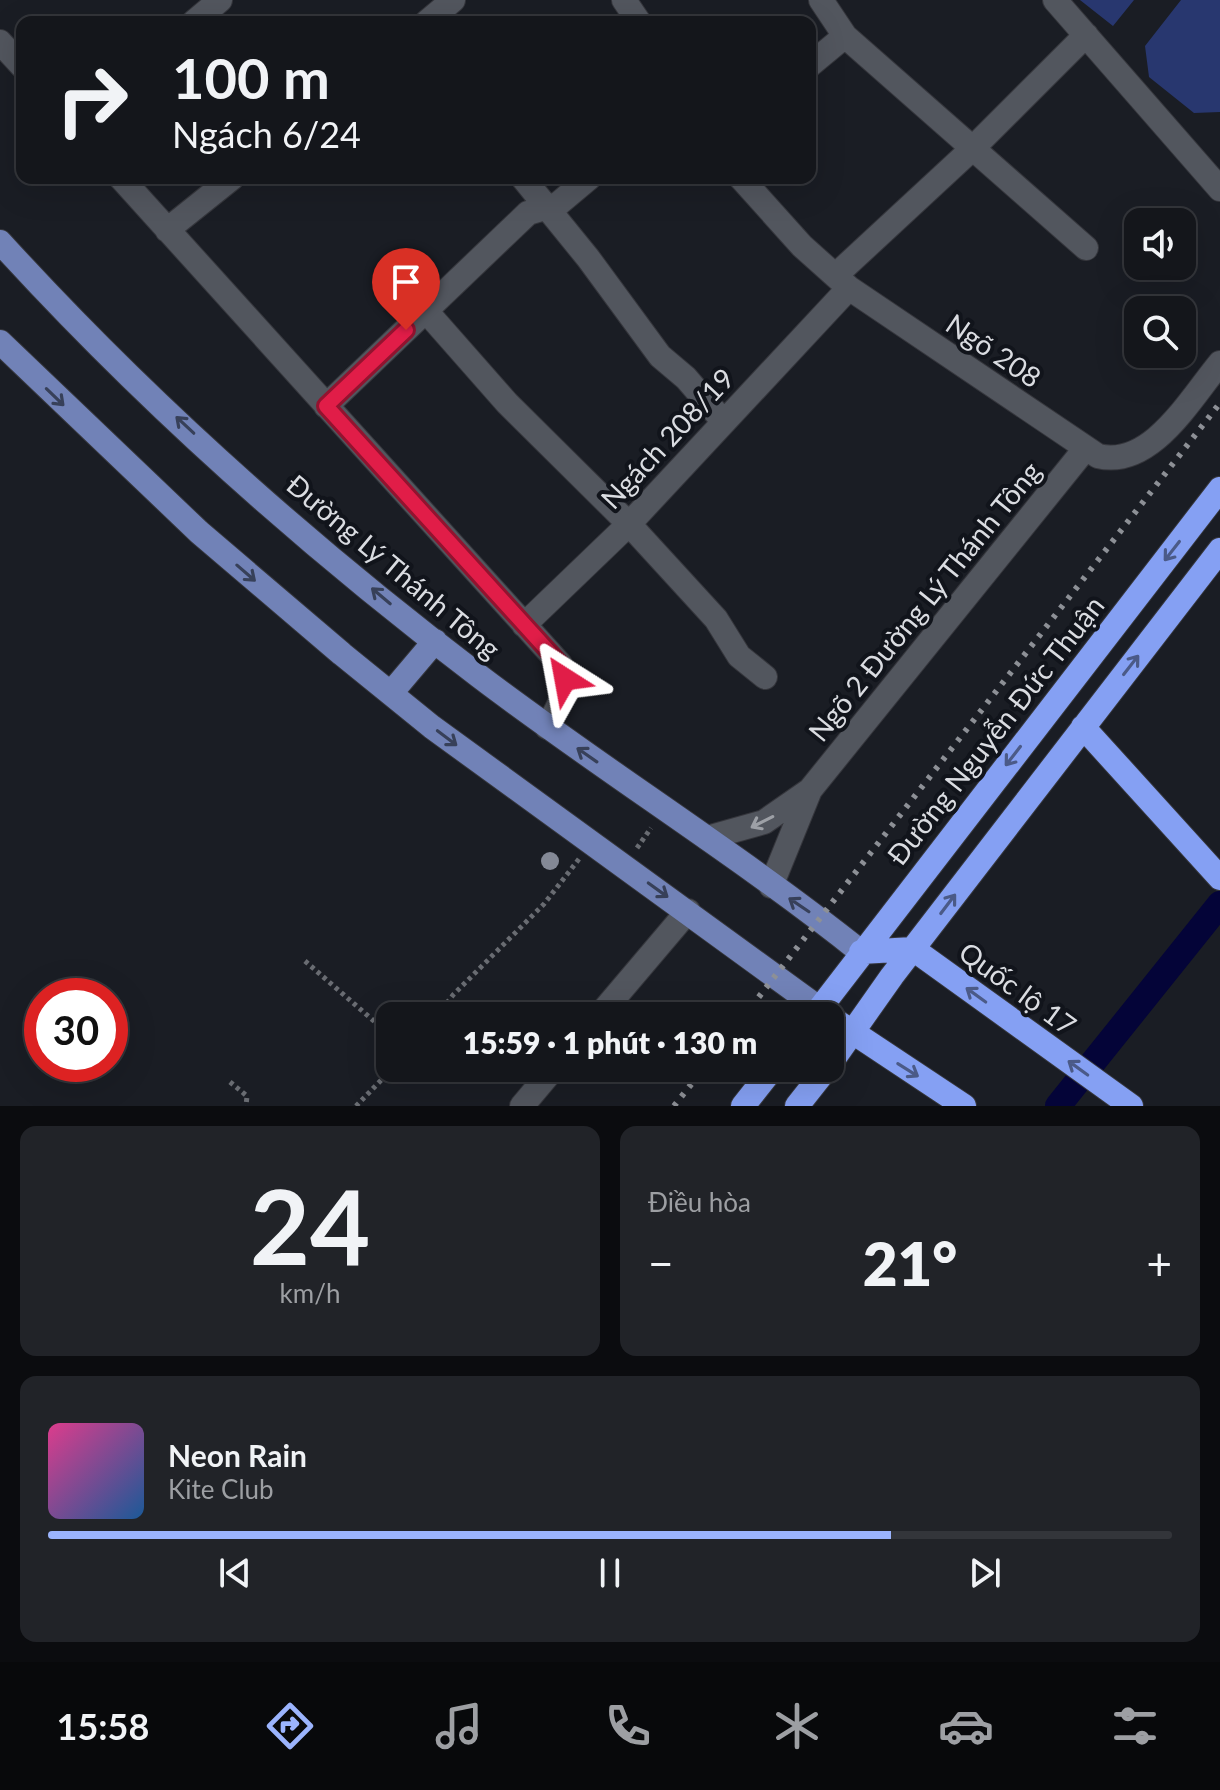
<!DOCTYPE html>
<html lang="vi">
<meta charset="utf-8">
<style>
:root{--surface:#14161b;--page:#212328;--text:#f1f3f6;--muted:#9d9fa3;--line:#33353a;--accent:#9bb4fd}
body{margin:0;font-family:Lato,sans-serif;background:var(--page);color:var(--text);height:100vh;display:flex;flex-direction:column;font-size:30px;white-space:nowrap}
*{box-sizing:border-box;margin:0}
p{font-size:26px;color:var(--muted)}
.icon{flex:none;width:44px;height:44px;fill:none;stroke:currentColor;stroke-width:2;stroke-linecap:round;stroke-linejoin:round}
.map{position:relative;height:1106px;overflow:hidden}
.drawer{display:flex;flex-direction:column;gap:20px;padding:20px;background:#0b0c0f;flex:1}
.drawer>*{flex:none}
.banner{position:absolute;left:16px;top:16px;width:800px;height:168px;border-radius:16px;box-shadow:0 8px 32px #0002,0 0 0 2px var(--line);background:#14161b;color:var(--text);overflow:hidden}
.tools{position:absolute;left:1124px;top:208px;display:grid;gap:16px}
.tools a{display:grid;place-items:center;width:72px;height:72px;border-radius:16px;background:var(--surface);box-shadow:0 8px 32px #0002,0 0 0 2px var(--line);font-size:40px}
.speed{position:absolute;left:24px;top:978px;display:flex;gap:16px;font-size:40px;font-weight:700;text-align:center}
.speed>*{display:grid;place-content:center;width:104px;height:104px;border-radius:50%;background:var(--surface);box-shadow:0 8px 32px #0002,0 0 0 2px var(--line);line-height:1}
.speed .limit{border:12px solid #d22;background:#fff;color:#111}
.pin{position:absolute;display:grid;place-items:center;width:68px;height:68px;color:#fff;margin:-82px -34px;border-radius:50% 50% 50% 0;rotate:-45deg;box-shadow:0 0 8px #0007}
.pin .icon{rotate:45deg}
.me{position:absolute;width:88px;margin:-44px;rotate:326deg;stroke-linejoin:round;filter:drop-shadow(0 0 6px #0008)}
.turn{display:flex;align-items:center;gap:28px;height:168px;padding:0 24px;font-size:36px}
.turn .icon{width:104px;height:104px;stroke-width:2.5}
.turn b{display:block;font-size:56px;line-height:68px}
.big{font-size:60px;font-weight:800;line-height:1.1}
.drawer .widget{flex:1;display:flex;flex-direction:column;justify-content:center;gap:12px;min-width:0;padding:0 28px;border-radius:16px;background:var(--page)}
.drawer .dial{align-items:center;gap:0}
.dial b{font-size:104px;line-height:1}
.song{display:flex;align-items:center;gap:24px}
.cover{width:96px;height:96px;border-radius:12px;background:linear-gradient(135deg,hsl(330 70% 55%),hsl(210 70% 35%))}
.played{height:8px;border-radius:4px;background:linear-gradient(90deg,var(--accent) 75%,var(--line) 75%)}
.keys{display:flex;justify-content:space-around;direction:ltr}
.heat{display:flex;justify-content:space-between;align-items:center;font-size:44px;direction:ltr}
.drawer .tiles{flex:1;display:grid;gap:20px;grid-template-columns:1fr 1fr}
.widget:last-child{grid-column:span 2}
.trip{position:absolute;left:376px;top:1002px;width:468px;height:80px;border-radius:16px;background:var(--surface);box-shadow:0 8px 32px #0002,0 0 0 2px var(--line);font-weight:800;line-height:80px;text-align:center}
.tabs{display:flex;height:128px;justify-content:space-around;align-items:center;background:#08090b;color:var(--muted)}
.tabs .icon{width:56px;height:56px}
.tabs .on{color:var(--accent)}
.tabs b{font-size:36px;color:var(--text)}
.map>svg:first-child{display:block}
.lines{fill:none;stroke-linecap:round;stroke-linejoin:round}
.canal{stroke:#040438;stroke-width:26}
.building{fill:#28376f}
.minor-casing{stroke:#35363c;stroke-width:26}
.major-casing{stroke:#35363c;stroke-width:26}
.highway-casing{stroke:#35363c;stroke-width:26}
.path{stroke:#696c72;stroke-width:5;stroke-dasharray:4 4;stroke-linecap:butt}
.minor{stroke:#52565e;stroke-width:24}
.major{stroke:#7182b7;stroke-width:24}
.highway{stroke:#85a0f3;stroke-width:24}
.rail{stroke:#8d9096;stroke-width:6;stroke-dasharray:4 8;stroke-linecap:butt}
.tree{fill:#848996}
.oneway{stroke:#374059}
.oneway2{stroke:#4b5a87}
.oneway3{stroke:#9da0a6}
.route-casing{stroke:#92132f;stroke-width:20}
.route{stroke:#e11d48;stroke-width:14}
.labels{text-anchor:middle;dominant-baseline:central;stroke-width:8;stroke-linejoin:round;paint-order:stroke}
.street-label{font-size:28px;fill:#dadce1;stroke:#11141b}
</style>
<div class="map">
<svg width="1220" height="1106" viewBox="0 0 1220 1106">
<rect width="100%" height="100%" fill="#1a1d24"/>
<g class="lines">
<!-- canal -->
<path class="canal" d="M1058,1106L1220,904"/>
</g>
<!-- building -->
<path class="building" d="M1080,0H1134L1113,26Z
M1181,0H1220V112L1194,113L1149,77L1145,46Z"/>
<g class="lines">
<!-- minor casing -->
<g class="minor-casing">
<path id="minor" d="M624,0L639,22
M821,0L845,36L1086,248
M1055,0L1220,189
M194,22L220,0
M427,22L453,0
M0,42L22,66
M810,65L845,36
M121,178L560,664C569,689 560,705 547,727
M523,178L588,258L660,356L686,378L723,421
M741,178L802,246L849,288L1098,456C1151,469 1190,399 1220,363
M167,230L232,178
M836,275L972,149L1086,35
M426,311L507,403L629,524L716,619L739,656L765,677
M326,406L528,213L558,204L589,178
M524,625L629,524L849,288
M707,838L764,822L810,790L1085,449
M771,886L810,790
M599,1016L688,911
M522,1106L554,1068"/>
</g>
<!-- major casing -->
<g class="major-casing">
<path id="major" d="M0,242C144,400 309,547 479,676C604,771 738,854 861,952
M0,342L199,532L342,654L432,727L820,1009
M391,693L435,641"/>
</g>
<!-- highway casing -->
<g class="highway-casing">
<path id="highway" d="M1083,727L1220,878
M861,952L913,949L1131,1106
M814,1016L1220,489
M830,1017L964,1106
M830,1064L892,976L1220,550
M743,1106L773,1068
M797,1106L827,1068"/>
</g>
<!-- path -->
<path class="path" d="M637,848L651,828
M305,961L390,1035
M437,1016L453,995L544,904L579,859
M230,1082L247,1096L246,1106
M356,1106L393,1068"/>
<!-- minor -->
<use href="#minor" class="minor"/>
<!-- major -->
<use href="#major" class="major"/>
<!-- highway -->
<use href="#highway" class="highway"/>
<!-- rail -->
<path class="rail" d="M744,1016L1220,403
M674,1106L704,1068"/>
</g>
<!-- trees -->
<circle class="tree" cx="550" cy="861" r="9"/>
<!-- one-way arrows -->
<defs><path id="oneway-shaft" d="M-6 0H5M1.5-3L5.5 0L1.5 3" fill="none" stroke-width="1.6" stroke-linecap="round" stroke-linejoin="round" transform="scale(2)"/></defs>
<g class="oneway">
<use href="#oneway-shaft" transform="translate(55 397) rotate(44)"/>
<use href="#oneway-shaft" transform="translate(185 425) rotate(-137)"/>
<use href="#oneway-shaft" transform="translate(246 573) rotate(41)"/>
<use href="#oneway-shaft" transform="translate(381 596) rotate(-140)"/>
<use href="#oneway-shaft" transform="translate(447 738) rotate(37)"/>
<use href="#oneway-shaft" transform="translate(587 755) rotate(-145)"/>
<use href="#oneway-shaft" transform="translate(658 890) rotate(36)"/>
<use href="#oneway-shaft" transform="translate(799 905) rotate(-146)"/>
</g>
<g class="oneway2">
<use href="#oneway-shaft" transform="translate(1172 551) rotate(128)"/>
<use href="#oneway-shaft" transform="translate(1131 665) rotate(-52)"/>
<use href="#oneway-shaft" transform="translate(1013 756) rotate(128)"/>
<use href="#oneway-shaft" transform="translate(948 904) rotate(-53)"/>
<use href="#oneway-shaft" transform="translate(976 995) rotate(-144)"/>
<use href="#oneway-shaft" transform="translate(1078 1068) rotate(-144)"/>
<use href="#oneway-shaft" transform="translate(908 1070) rotate(32)"/>
</g>
<use class="oneway3" href="#oneway-shaft" transform="translate(762 822) rotate(153)"/>
<g class="lines">
<!-- route casing -->
<g class="route-casing">
<path id="route" d="M406,330L326,406L560,664L565,679"/>
</g>
<!-- route -->
<use href="#route" class="route"/>
</g>
<g class="labels">
<!-- street labels -->
<g class="street-label">
<text transform="translate(994 350) rotate(34)">Ngõ 208</text>
<text transform="translate(667 438) rotate(-47)">Ngách 208/19</text>
<text transform="translate(394 566) rotate(40)">Đường Lý Thánh Tông</text>
<text transform="translate(924 601) rotate(-51)">Ngõ 2 Đường Lý Thánh Tông</text>
<text transform="translate(995 730) rotate(-52)">Đường Nguyễn Đức Thuận</text>
<text transform="translate(1018 988) rotate(36)">Quốc lộ 17</text>
</g>
</g>
</svg>
<div class="tools">
<a><svg class="icon" aria-label="sound" viewBox="0 0 24 24"><path d="M4 9h4l5-4v14l-5-4H4zM17 9q2 3 0 6"/></svg></a>
<a><svg class="icon" aria-label="search" viewBox="0 0 24 24"><circle cx="10" cy="10" r="6"/><path d="M15 15l6 6"/></svg></a>
</div>
<div class="speed"><div class="limit">30</div></div>
<div class="pin" style="left:406px;top:330px;background:#d93025"><svg class="icon" aria-label="arrive" viewBox="0 0 24 24"><path d="M6 21V4h12l-3 4 3 4H6"/></svg></div>
<svg class="me" style="left:565px;top:679px" viewBox="-20 -20 40 40"><path d="M0-17L14 15 0 8-14 15z" fill="#e11d48" stroke="#fff" stroke-width="4"/></svg>
<div class="trip">15:59 · 1 phút · 130 m</div>
<div class="banner">
<div class="turn"><svg class="icon" aria-label="right" viewBox="0 0 24 24"><path d="M7 20v-9h11M14 6l5 5-5 5"/></svg><div><b>100 m</b>Ngách 6/24</div></div>
</div>
</div>
<section class="drawer">
<div class="tiles">
<div class="widget dial"><b>24</b><p>km/h</p></div>
<div class="widget"><p>Điều hòa</p>
<div class="heat"><a>−</a><b class="big">21°</b><a>+</a></div>
</div>
<div class="widget">
<div class="song"><i class="cover"></i><div><b>Neon Rain</b><p>Kite Club</p></div></div>
<div class="played"></div>
<div class="keys"><svg class="icon" aria-label="previous" viewBox="0 0 24 24"><path d="M18 5L8 12l10 7zM5 5v14"/></svg><svg class="icon" aria-label="pause" viewBox="0 0 24 24"><path d="M8 5v14M16 5v14"/></svg><svg class="icon" aria-label="next" viewBox="0 0 24 24"><path d="M6 5l10 7-10 7zM19 5v14"/></svg></div>
</div>
</div>
</section>
<nav class="tabs">
<b>15:58</b>
<svg class="icon on" aria-label="directions" viewBox="0 0 24 24"><path d="M12 3l9 9-9 9-9-9zM9 14v-3h6M13 9l2 2-2 2"/></svg>
<svg class="icon" aria-label="music" viewBox="0 0 24 24"><path d="M9 18V5l10-2v13"/><circle cx="6" cy="18" r="3"/><circle cx="16" cy="16" r="3"/></svg>
<svg class="icon" aria-label="phone" viewBox="0 0 24 24"><path d="M5 4h4l2 5-3 2q2 4 5 5l2-3 5 2v4C11 20 4 13 5 4z"/></svg>
<svg class="icon" aria-label="climate" viewBox="0 0 24 24"><path d="M12 3v18M4 7l16 10M4 17L20 7"/></svg>
<svg class="icon" aria-label="car" viewBox="0 0 24 24"><path d="M5 17H2v-5l4-1 3-4h7l3 4 3 1v5h-3M9 17h6M6 11h13"/><circle cx="7" cy="17" r="2"/><circle cx="17" cy="17" r="2"/></svg>
<svg class="icon" aria-label="filters" viewBox="0 0 24 24"><path d="M4 7h16M4 17h16"/><circle cx="9" cy="7" r="2"/><circle cx="15" cy="17" r="2"/></svg>
</nav>
